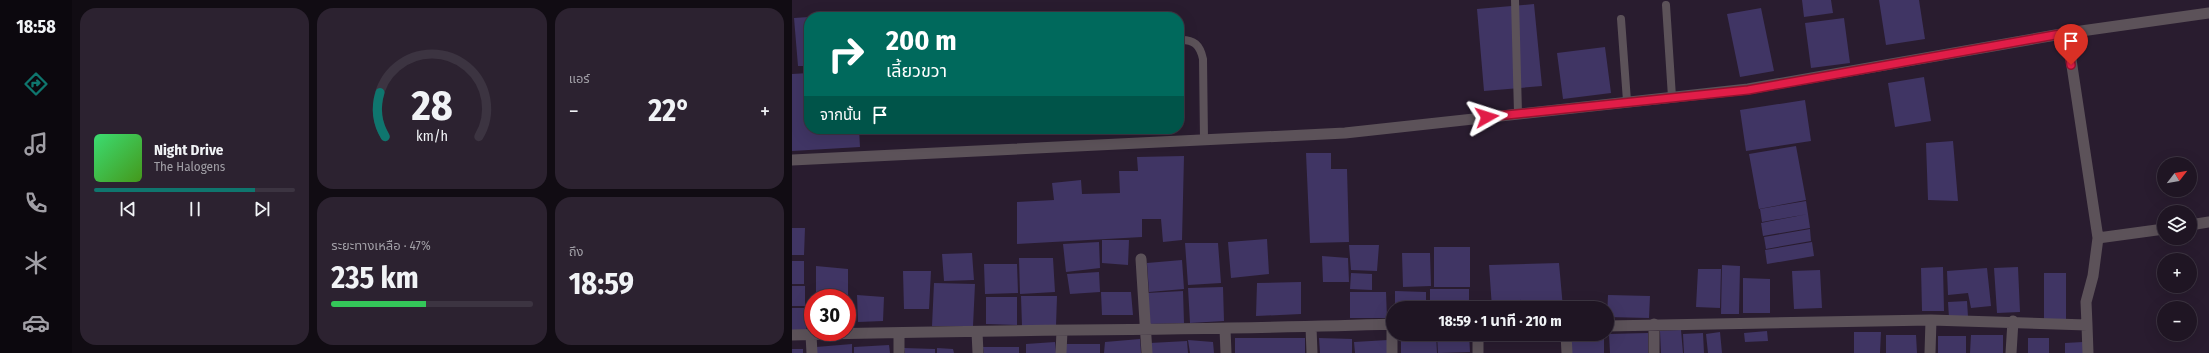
<!DOCTYPE html>
<html lang="th">
<meta charset="utf-8">
<style>
:root{--surface:#1f1523;--page:#2c2230;--text:#f1f3f6;--muted:#a19fa6;--line:#3c3441;--accent:#0f766e}
body{margin:0;font-family:"Fira Sans Condensed","Noto Sans Thai",sans-serif;background:var(--page);color:var(--text);height:100vh;display:flex;flex-direction:column;font-size:15px;white-space:nowrap}
*{box-sizing:border-box;margin:0}
p{font-size:13px;color:var(--muted)}
.icon{flex:none;width:22px;height:22px;fill:none;stroke:currentColor;stroke-width:2;stroke-linecap:round;stroke-linejoin:round}
.map{position:relative;flex:1;overflow:hidden}
.sheet{display:flex;flex-direction:column;gap:8px;padding:8px;background:#110c13;width:720px}
.sheet>*{flex:none}
.top-card{position:absolute;left:12px;top:12px;width:380px;height:122px;border-radius:16px;box-shadow:0 4px 16px #0002,0 0 0 1px var(--line);background:#00695c;color:#fff;overflow:hidden}
.needle{width:26px;rotate:59deg}
.controls{position:absolute;left:1365px;top:157px;display:grid;gap:8px}
.controls a{display:grid;place-items:center;width:40px;height:40px;border-radius:50%;background:var(--surface);box-shadow:0 4px 16px #0002,0 0 0 1px var(--line);font-size:20px}
.speed{position:absolute;left:12px;top:289px;display:flex;gap:8px;font-size:20px;font-weight:700;text-align:center}
.speed>*{display:grid;place-content:center;width:52px;height:52px;border-radius:50%;background:var(--surface);box-shadow:0 4px 16px #0002,0 0 0 1px var(--line);line-height:1}
.speed .limit{border:6px solid #d22;background:#fff;color:#111}
.pin{position:absolute;display:grid;place-items:center;width:34px;height:34px;color:#fff;margin:-41px -17px;border-radius:50% 50% 50% 0;rotate:-45deg;box-shadow:0 0 4px #0007}
.pin .icon{rotate:45deg}
.me{position:absolute;width:44px;margin:-22px;rotate:84deg;stroke-linejoin:round;filter:drop-shadow(0 0 3px #0008)}
.turn{display:flex;align-items:center;gap:14px;height:84px;padding:0 16px;font-size:18px}
.turn .icon{width:52px;height:52px;stroke-width:2.5}
.turn b{display:block;font-size:28px;line-height:34px}
.then{display:flex;align-items:center;height:38px;padding:0 16px;background:#0003;gap:8px;font-size:15px}
.big{font-size:30px;font-weight:700;line-height:1.1}
.sheet .widget{flex:1;display:flex;flex-direction:column;justify-content:center;gap:6px;min-width:0;padding:0 14px;border-radius:16px;background:var(--page)}
.sheet .dial{align-items:center;gap:0}
.dial svg{height:104px;overflow:visible;fill:none;stroke:var(--line);stroke-width:7;stroke-linecap:round;text-anchor:middle}
.dial text{fill:var(--text);stroke:none}
.song{display:flex;align-items:center;gap:12px}
.cover{width:48px;height:48px;border-radius:6px;background:linear-gradient(135deg,hsl(140 70% 55%),hsl(100 70% 35%))}
.played{height:4px;border-radius:2px;background:linear-gradient(90deg,var(--accent) 80%,var(--line) 80%)}
.keys{display:flex;justify-content:space-around;direction:ltr}
.heat{display:flex;justify-content:space-between;align-items:center;font-size:22px;direction:ltr}
.charge{height:6px;border-radius:3px;background:linear-gradient(90deg,#34c759 47%,var(--line) 0)}
.sheet .tiles{flex:1;display:grid;gap:8px;grid-template-columns:repeat(3,1fr)}
.widget:first-child{grid-row:span 2}
.trip{position:absolute;left:594px;top:301px;width:228px;height:40px;border-radius:20px;background:var(--surface);box-shadow:0 4px 16px #0002,0 0 0 1px var(--line);font-weight:700;line-height:40px;text-align:center}
main{display:flex;flex:1;min-height:0}
.tabs{display:flex;flex-direction:column;width:72px;justify-content:space-around;align-items:center;background:#0c080e;color:var(--muted)}
.tabs .icon{width:28px;height:28px}
.tabs .selected{color:var(--accent)}
.tabs b{font-size:18px;color:var(--text)}
.map>svg:first-child{display:block}
.building{fill:#403564}
.lines{fill:none;stroke-linecap:round;stroke-linejoin:round}
.service{stroke:#5c5259;stroke-width:8}
.minor{stroke:#5c5259;stroke-width:11}
.route-casing{stroke:#92132f;stroke-width:10}
.route{stroke:#e11d48;stroke-width:7}
</style>
<main>
<nav class="tabs">
<b>18:58</b>
<svg class="icon selected" aria-label="directions" viewBox="0 0 24 24"><path d="M12 3l9 9-9 9-9-9zM9 14v-3h6M13 9l2 2-2 2"/></svg>
<svg class="icon" aria-label="music" viewBox="0 0 24 24"><path d="M9 18V5l10-2v13"/><circle cx="6" cy="18" r="3"/><circle cx="16" cy="16" r="3"/></svg>
<svg class="icon" aria-label="phone" viewBox="0 0 24 24"><path d="M5 4h4l2 5-3 2q2 4 5 5l2-3 5 2v4C11 20 4 13 5 4z"/></svg>
<svg class="icon" aria-label="climate" viewBox="0 0 24 24"><path d="M12 3v18M4 7l16 10M4 17L20 7"/></svg>
<svg class="icon" aria-label="car" viewBox="0 0 24 24"><path d="M5 17H2v-5l4-1 3-4h7l3 4 3 1v5h-3M9 17h6M6 11h13"/><circle cx="7" cy="17" r="2"/><circle cx="17" cy="17" r="2"/></svg>
</nav>
<section class="sheet">
<div class="tiles">
<div class="widget">
<div class="song"><i class="cover"></i><div><b>Night Drive</b><p>The Halogens</p></div></div>
<div class="played"></div>
<div class="keys"><svg class="icon" aria-label="previous" viewBox="0 0 24 24"><path d="M18 5L8 12l10 7zM5 5v14"/></svg><svg class="icon" aria-label="pause" viewBox="0 0 24 24"><path d="M8 5v14M16 5v14"/></svg><svg class="icon" aria-label="next" viewBox="0 0 24 24"><path d="M6 5l10 7-10 7zM19 5v14"/></svg></div>
</div>
<div class="widget dial"><svg viewBox="0 0 100 80">
<path d="M14 69A42 42 0 1 1 86 69"/>
<path d="M14 69A42 42 0 0 1 10 35" stroke="#0f766e"/>
<text x="50" y="56" font-size="32" font-weight="700">28</text>
<text x="50" y="72" font-size="11">km/h</text>
</svg></div>
<div class="widget"><p>แอร์</p>
<div class="heat"><a>−</a><b class="big">22°</b><a>+</a></div>
</div>
<div class="widget"><p>ระยะทางเหลือ · 47%</p><b class="big">235 km</b><div class="charge"></div></div>
<div class="widget"><p>ถึง</p><b class="big">18:59</b></div>
</div>
</section>
<div class="map">
<svg width="1417" height="353" viewBox="0 0 1417 353">
<rect width="100%" height="100%" fill="#291c2f"/>
<!-- building -->
<path class="building" d="M1010,0H1039L1041,13L1012,17Z
M1087,0H1127L1133,39L1094,45Z
M742,4L750,86L692,91L685,9Z
M969,8L982,71L948,77L935,14Z
M17,17V66H6L2,18Z
M1052,18L1058,63L1019,68L1013,23Z
M813,47L819,93L771,99L765,53Z
M17,73V129H67L68,147L0,151V74Z
M1132,77L1139,121L1103,127L1096,83Z
M1013,100L1019,141L954,151L948,110Z
M1161,141L1166,201L1136,200L1134,143Z
M1004,146L1014,200L967,209L957,154Z
M514,153H539V169H555L557,242L518,243Z
M392,156L390,240L371,242L369,219H350V237L225,244V202L262,200L260,183L289,180L290,194L328,193L327,171H346L345,157Z
M1014,201L1016,214L970,222L968,209Z
M1016,214L1018,228L971,236L969,223Z
M0,228H13L12,255H0Z
M1018,229L1019,241L974,249L972,237Z
M475,239L477,274L439,278L436,242Z
M310,240H337L336,265L310,263Z
M307,242L308,268L274,272L271,244Z
M1020,242L1022,256L975,264L973,250Z
M393,243H426L429,283L396,285Z
M557,245H587L585,271L559,270Z
M642,247H678V287H642Z
M180,253L182,280L152,281L150,254Z
M610,253H638L639,286L611,287Z
M530,256L556,258L557,282H531Z
M227,258H261L263,292L228,294Z
M390,260L392,289L357,292L355,263Z
M0,261H12V284H0Z
M767,263L771,308H729L728,299V308H700L697,265Z
M192,264H225L226,293L193,294Z
M930,265L948,266L947,314H929Z
M24,266L56,269V297L24,296Z
M1151,267L1152,311H1130L1129,268Z
M1226,267L1228,312L1205,313L1202,268Z
M1195,268L1199,306L1179,308L1176,293L1156,295L1155,271Z
M906,269H929L928,308L904,307Z
M1028,270L1030,308L1002,309L1000,271Z
M111,271H139L137,309H112Z
M307,272L308,292L278,294L275,274Z
M559,273L580,274V290L558,289Z
M1252,273H1274V319H1252Z
M951,278L978,279V313H951Z
M509,282V314L464,316L465,283Z
M142,283L183,284L181,326H140Z
M0,286H13V306H0Z
M431,287L432,321L398,323L396,288Z
M638,289H677V308H638Z
M391,291L392,323L356,324L355,293Z
M603,291L634,292V308H603Z
M309,292H339L341,315H310Z
M558,292H594L595,318H558Z
M65,295L92,297L91,321L66,322Z
M816,295L858,296L857,318L815,317Z
M229,296H265L264,326H230Z
M194,297H225V325L194,324Z
M55,300H60L59,327H55Z
M1175,301L1176,317L1157,318L1156,302Z
M0,308H15L14,331H0Z
M889,330L891,353H869L868,331Z
M975,331L976,341L953,342L952,333Z
M928,332L930,353H916L914,334Z
M1062,332H1089L1088,353H1062Z
M856,333V353H818L817,334Z
M911,333L912,353H892L891,334Z
M609,334H644L645,353H609Z
M645,334H677L678,352L646,353Z
M780,334H812V353H780Z
M1094,335H1124L1125,353H1094Z
M1179,335H1211V353H1178Z
M1146,336H1174V353H1146Z
M443,338H513V353H443Z
M527,338L560,339V353H528Z
M1236,338H1257V353H1236Z
M348,339L349,353H312L313,342Z
M396,340L421,342L422,353H398Z
M596,340V353H563L562,342Z
M395,341L396,353H359L358,343Z
M263,342L264,353H234V344Z
M1291,342V353H1273V343Z
M60,344V353H25L24,347Z
M274,344H308V353H274Z
M97,345L98,353H62V347Z
M191,347H227V353H192Z
M112,348L143,349V353H113Z
M145,348L161,349L162,353H145Z
M0,349H11V353H0Z"/>
<g class="lines">
<!-- service -->
<path class="service" d="M723,0L726,113
M874,5L880,97
M829,19L835,101
M387,40C402,39 408,45 411,59L412,140"/>
<!-- minor -->
<path class="minor" d="M0,160L553,133L956,89L1275,33L1417,13
M1398,225L1417,222
M1306,238L1372,229
M349,259L355,353
M600,324V353
M1295,325L1296,353
M815,326L1139,320L1295,325L1294,302L1301,276L1306,238L1275,33
M519,327L520,353
M433,329L434,353
M185,332L186,353
M686,334V353
M774,334L775,353
M0,335C200,329 401,331 601,324
M19,335L20,353
M107,353V333
M269,353L270,331
M862,353V324
M1138,353L1139,320
M1219,353L1221,321"/>
</g>
<g class="lines">
<!-- route casing -->
<g class="route-casing">
<path id="route" d="M695,117L956,90L1274,33L1279,65"/>
</g>
<!-- route -->
<use href="#route" class="route"/>
</g>
</svg>
<div class="controls">
<a><svg class="needle" viewBox="-14 -14 28 28"><path d="M0-13l5 13h-10z" fill="#e53935"/><path d="M0 13l5-13h-10z" fill="#a19fa6"/></svg></a>
<a><svg class="icon" aria-label="layers" viewBox="0 0 24 24"><path d="M12 4l9 5-9 5-9-5zM3 14l9 5 9-5"/></svg></a>
<a>+</a>
<a>−</a>
</div>
<div class="speed"><div class="limit">30</div></div>
<div class="pin" style="left:1279px;top:65px;background:#d93025"><svg class="icon" aria-label="arrive" viewBox="0 0 24 24"><path d="M6 21V4h12l-3 4 3 4H6"/></svg></div>
<svg class="me" style="left:695px;top:117px" viewBox="-20 -20 40 40"><path d="M0-17L14 15 0 8-14 15z" fill="#e11d48" stroke="#fff" stroke-width="4"/></svg>
<div class="trip">18:59 · 1 นาที · 210 m</div>
<div class="top-card">
<div class="turn"><svg class="icon" aria-label="right" viewBox="0 0 24 24"><path d="M7 20v-9h11M14 6l5 5-5 5"/></svg><div><b>200 m</b>เลี้ยวขวา</div></div>
<div class="then">จากนั้น<svg class="icon" aria-label="arrive" viewBox="0 0 24 24"><path d="M6 21V4h12l-3 4 3 4H6"/></svg></div>
</div>
</div>
</main>
